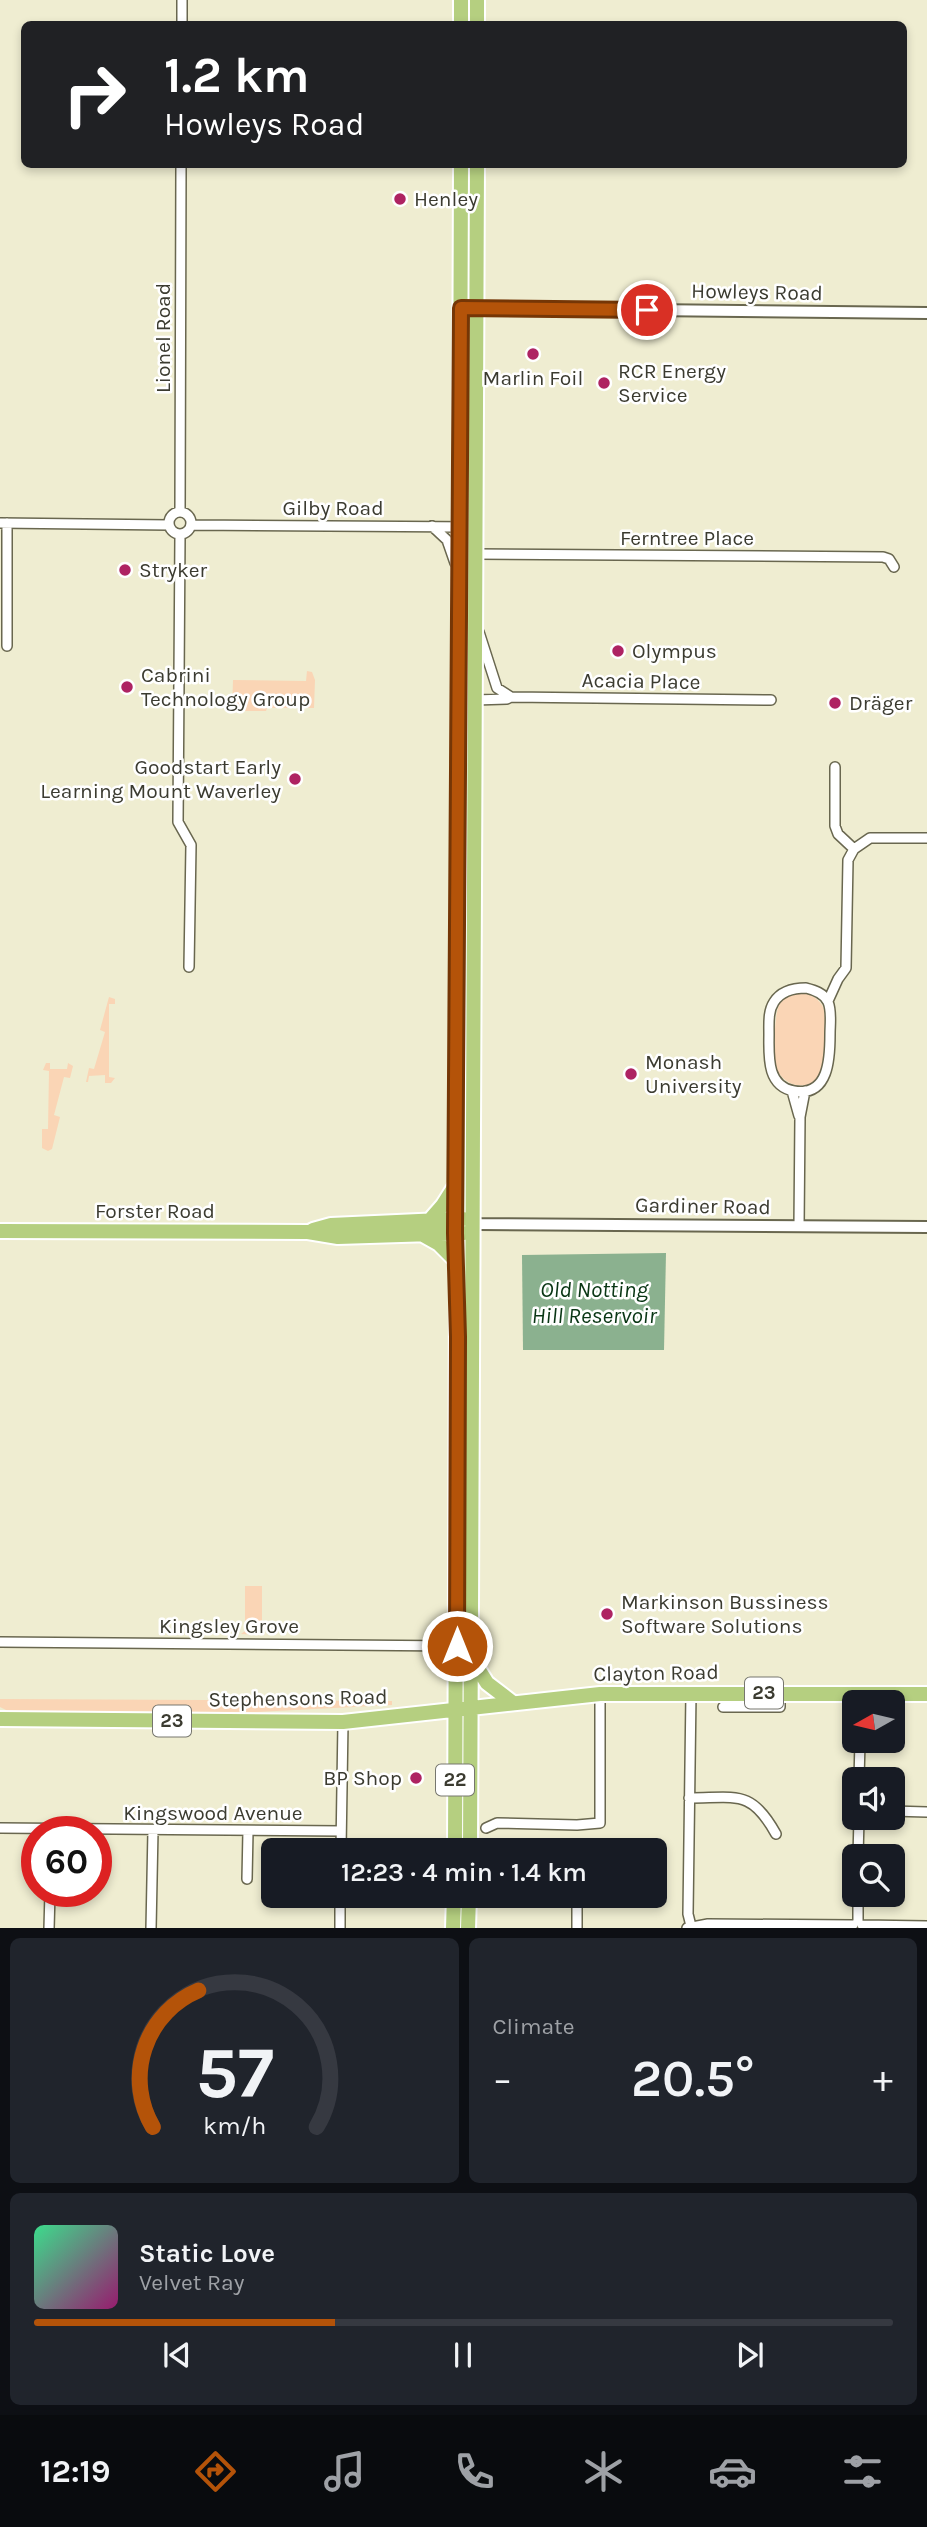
<!DOCTYPE html>
<meta charset="utf-8">
<style>
:root{--surface:#171b24;--page:#20242c;--text:#f1f3f6;--muted:#9ea1a6;--line:#363941;--accent:#b45309}
body{margin:0;font-family:Karla,sans-serif;background:var(--page);color:var(--text);height:100vh;display:flex;flex-direction:column;font-size:26px;white-space:nowrap}
*{box-sizing:border-box;margin:0}
p{font-size:23px;color:var(--muted)}
.icon{flex:none;width:38px;height:38px;fill:none;stroke:currentColor;stroke-width:2;stroke-linecap:round;stroke-linejoin:round}
.map{position:relative;height:1928px;overflow:hidden}
.drawer{display:flex;flex-direction:column;gap:10px;padding:10px;background:#0d0f14;flex:1}
.drawer>*{flex:none}
.guide{position:absolute;left:21px;top:21px;width:886px;height:147px;border-radius:10px;box-shadow:0 4px 10px #0003;background:#202124;color:#fff;overflow:hidden}
.needle{width:46px;rotate:262deg}
.controls{position:absolute;left:842px;top:1690px;display:grid;gap:14px}
.controls a{display:grid;place-items:center;width:63px;height:63px;border-radius:10px;background:var(--surface);box-shadow:0 4px 10px #0003;font-size:35px}
.speed{position:absolute;left:21px;top:1816px;display:flex;gap:14px;font-size:35px;font-weight:700;text-align:center}
.speed>*{display:grid;place-content:center;width:91px;height:91px;border-radius:50%;background:var(--surface);box-shadow:0 4px 10px #0003;line-height:1}
.speed .limit{border:10px solid #d22;background:#fff;color:#111}
.pin{position:absolute;display:grid;place-items:center;width:60px;height:60px;color:#fff;margin:-30px;border:4px solid #fff;border-radius:50%;box-shadow:0 2px 7px #0007}
.me{position:absolute;width:77px;margin:-38px;rotate:0deg;stroke-linejoin:round;filter:drop-shadow(0 0 5px #0008)}
.turn{display:flex;align-items:center;gap:24px;height:147px;padding:0 28px;font-size:32px}
.turn .icon{width:91px;height:91px;stroke-width:2.5}
.turn b{display:block;font-size:49px;line-height:60px}
.big{font-size:52px;font-weight:600;line-height:1.1}
.drawer .tile{flex:1;display:flex;flex-direction:column;justify-content:center;gap:10px;min-width:0;padding:0 24px;border-radius:10px;background:var(--page)}
.drawer .dial{align-items:center;gap:0}
.dial svg{height:182px;overflow:visible;fill:none;stroke:var(--line);stroke-width:7;stroke-linecap:round;text-anchor:middle}
.dial text{fill:var(--text);stroke:none}
.song{display:flex;align-items:center;gap:21px}
.cover{width:84px;height:84px;border-radius:10px;background:linear-gradient(135deg,hsl(150 70% 55%),hsl(320 70% 35%))}
.played{height:7px;border-radius:4px;background:linear-gradient(90deg,var(--accent) 35%,var(--line) 35%)}
.keys{display:flex;justify-content:space-around;direction:ltr}
.heat{display:flex;justify-content:space-between;align-items:center;font-size:38px;direction:ltr}
.drawer .tiles{flex:1;display:grid;gap:10px;grid-template-columns:1fr 1fr}
.tile:last-child{grid-column:span 2}
.trip{position:absolute;left:261px;top:1838px;width:406px;height:70px;border-radius:10px;background:var(--surface);box-shadow:0 4px 10px #0003;font-weight:600;line-height:70px;text-align:center}
.tab-bar{display:flex;height:112px;justify-content:space-around;align-items:center;background:#090b0e;color:var(--muted)}
.tab-bar .icon{width:49px;height:49px}
.tab-bar .active{color:var(--accent)}
.tab-bar b{font-size:32px;color:var(--text)}
.map>svg:first-child{display:block}
.green{fill:#fad5b5}
.water{fill:#8bb18f}
.lines{fill:none;stroke-linecap:round;stroke-linejoin:round}
.minor-casing{stroke:#69674f;stroke-width:12}
.tertiary-casing{stroke:#69674f;stroke-width:14}
.primary-casing{stroke:#fff;stroke-width:18}
.minor{stroke:#fff;stroke-width:9}
.tertiary{stroke:#fff;stroke-width:10}
.primary{stroke:#b5cf80;stroke-width:14}
.route-casing{stroke:#753606;stroke-width:18}
.route{stroke:#b45309;stroke-width:12}
.poi-dot{fill:#ae2362;stroke:#fff;stroke-width:2.5}
.labels{text-anchor:middle;dominant-baseline:central;stroke-width:5;stroke-linejoin:round;paint-order:stroke}
.shield{fill:#fff;stroke:#76766e;stroke-width:2}
.shield-label{font-size:19px;font-weight:bold;fill:#3b3b30}
.poi-label{font-size:21px;fill:#3b3b30;stroke:#fff;text-anchor:start}
.street-label{font-size:21px;fill:#3b3b30;stroke:#fff}
.water-label{font-size:23px;font-style:italic;fill:#093614;stroke:#fff}
</style>
<div class="map">
<svg width="927" height="1929" viewBox="0 0 927 1929">
<rect width="100%" height="100%" fill="#efedd1"/>
<!-- green -->
<path class="green" d="M307,671L312,672L315,680L314,708H267L266,711H232L233,680L306,681Z
M799,993C809,994 816,996 822,1005C827,1014 824,1027 824,1037C824,1056 825,1090 796,1085C787,1083 779,1076 776,1068C773,1057 774,1012 780,1003C784,997 792,995 799,993Z
M109,997L115,999V1004H109V1077L115,1078L111,1083H105V1075L89,1076L88,1082H86L89,1068L94,1069L105,1032L100,1030Z
M46,1063H50V1069H67L68,1063L73,1066L70,1078L64,1077L54,1115L60,1117L52,1149L48,1151L42,1148V1129H48L49,1071L43,1070Z
M245,1586H262V1631L265,1635L241,1634L245,1631Z
M0,1699L392,1701V1705L257,1712L8,1711L0,1707Z"/>
<!-- water -->
<path class="water" d="M666,1253L664,1350H523L522,1255Z"/>
<g class="lines">
<!-- minor casing -->
<g class="minor-casing">
<path id="minor" d="M182,24V0
M169 523a11 11 0 1 1 22 0a11 11 0 1 1-22 0Z
M180,512L181,164
M0,523L169,525
M7,523V646
M191,525L476,527
M432,526L447,540L455,563
M180,535L178,822L191,845L189,967
M476,554L883,557L889,559L894,567
M479,632L497,688L511,697
M475,700L507,699L511,697L771,700
M854,849L870,838H927
M806,988C814,990 824,993 828,1002C832,1011 830,1024 830,1034C830,1058 829,1097 794,1091C766,1086 769,1055 769,1034C769,1023 768,1011 774,1002C781,991 793,988 806,988Z
M828,1001L838,979L846,968L848,860L854,849L838,834L835,826V767
M792,1091L799,1116
M799,1226L800,1117L805,1091
M0,1642L457,1646
M691,1693L688,1914L691,1926
M723,1707H780V1693
M859,1780L860,1741
M689,1798C737,1798 751,1789 776,1834
M892,1811L927,1812
M0,1828L341,1831
M486,1828L497,1823L577,1825L600,1823V1694
M341,1850L343,1722
M858,1857L859,1818
M247,1879L248,1831
M858,1921V1895
M862,1925L927,1926
M687,1928L708,1924L853,1925
M49,1929L50,1892
M151,1929L153,1830
M340,1929V1895
M577,1929V1903"/>
</g>
<!-- tertiary casing -->
<g class="tertiary-casing">
<path id="tertiary" d="M461,308L927,313
M472,1219L479,1224L927,1227"/>
</g>
<!-- primary casing -->
<g class="primary-casing">
<path id="primary" d="M461,0V24
M477,0V24
M429,1221L443,1205L455,1186
M313,1230L331,1225L463,1219
M0,1231L308,1232L338,1237L464,1233
M423,1235L439,1244L456,1261
M472,1659L487,1683L513,1703
M0,1719L343,1722L600,1694H927
M455,1850L461,164
M470,1850L477,164
M453,1929L454,1895
M468,1929L469,1895"/>
</g>
<!-- minor -->
<use href="#minor" class="minor"/>
<!-- tertiary -->
<use href="#tertiary" class="tertiary"/>
<!-- primary -->
<use href="#primary" class="primary"/>
</g>
<g class="lines">
<!-- route casing -->
<g class="route-casing">
<path id="route" d="M457,1646L458,1337L455,1233L461,308L647,310"/>
</g>
<!-- route -->
<use href="#route" class="route"/>
</g>
<!-- markers -->
<g class="poi-dot">
<circle cx="400" cy="199" r="7"/>
<circle cx="533" cy="354" r="7"/>
<circle cx="604" cy="383" r="7"/>
<circle cx="125" cy="570" r="7"/>
<circle cx="618" cy="651" r="7"/>
<circle cx="127" cy="687" r="7"/>
<circle cx="835" cy="703" r="7"/>
<circle cx="295" cy="779" r="7"/>
<circle cx="631" cy="1074" r="7"/>
<circle cx="607" cy="1614" r="7"/>
<circle cx="416" cy="1778" r="7"/>
</g>
<g class="labels">
<!-- shield labels -->
<g class="shield">
<rect x="745" y="1677.5" width="38" height="31" rx="5"/>
<rect x="153" y="1705.5" width="38" height="31" rx="5"/>
<rect x="436" y="1764.5" width="38" height="31" rx="5"/>
</g>
<g class="shield-label">
<text x="764" y="1693">23</text>
<text x="172" y="1721">23</text>
<text x="455" y="1780">22</text>
</g>
<!-- poi labels -->
<g class="poi-label">
<text x="414" y="199">Henley</text>
<text x="618" y="371">RCR Energy<tspan x="618" dy="24">Service</tspan></text>
<text x="533" y="378" text-anchor="middle">Marlin Foil</text>
<text x="139" y="570">Stryker</text>
<text x="632" y="651">Olympus</text>
<text x="141" y="675">Cabrini<tspan x="141" dy="24">Technology Group</tspan></text>
<text x="849" y="703">Dräger</text>
<text x="281" y="767" text-anchor="end">Goodstart Early<tspan x="281" dy="24">Learning Mount Waverley</tspan></text>
<text x="645" y="1062">Monash<tspan x="645" dy="24">University</tspan></text>
<text x="621" y="1602">Markinson Bussiness<tspan x="621" dy="24">Software Solutions</tspan></text>
<text x="402" y="1778" text-anchor="end">BP Shop</text>
</g>
<!-- street labels -->
<g class="street-label">
<text transform="translate(757 292) rotate(1)">Howleys Road</text>
<text transform="translate(163 338) rotate(-90)">Lionel Road</text>
<text x="333" y="508">Gilby Road</text>
<text x="687" y="538">Ferntree Place</text>
<text transform="translate(641 681) rotate(1)">Acacia Place</text>
<text transform="translate(703 1206) rotate(1)">Gardiner Road</text>
<text x="155" y="1211">Forster Road</text>
<text x="229" y="1626">Kingsley Grove</text>
<text transform="translate(656 1673) rotate(-1)">Clayton Road</text>
<text transform="translate(298 1698) rotate(-1)">Stephensons Road</text>
<text x="213" y="1813">Kingswood Avenue</text>
</g>
<!-- water labels -->
<g class="water-label">
<text x="594" y="1289">Old Notting<tspan x="594" dy="26">Hill Reservoir</tspan></text>
</g>
</g>
</svg>
<div class="controls">
<a><svg class="needle" viewBox="-14 -14 28 28"><path d="M0-13l5 13h-10z" fill="#e53935"/><path d="M0 13l5-13h-10z" fill="#9ea1a6"/></svg></a>
<a><svg class="icon" aria-label="sound" viewBox="0 0 24 24"><path d="M4 9h4l5-4v14l-5-4H4zM17 9q2 3 0 6"/></svg></a>
<a><svg class="icon" aria-label="search" viewBox="0 0 24 24"><circle cx="10" cy="10" r="6"/><path d="M15 15l6 6"/></svg></a>
</div>
<div class="speed"><div class="limit">60</div></div>
<div class="pin" style="left:647px;top:310px;background:#d93025"><svg class="icon" aria-label="arrive" viewBox="0 0 24 24"><path d="M6 21V4h12l-3 4 3 4H6"/></svg></div>
<svg class="me" style="left:457px;top:1646px" viewBox="-20 -20 40 40"><circle r="17" fill="#b45309" stroke="#fff" stroke-width="3"/><path d="M0-11L8 9 0 5-8 9z" fill="#fff"/></svg>
<div class="trip">12:23 · 4 min · 1.4 km</div>
<div class="guide">
<div class="turn"><svg class="icon" aria-label="right" viewBox="0 0 24 24"><path d="M7 20v-9h11M14 6l5 5-5 5"/></svg><div><b>1.2 km</b>Howleys Road</div></div>
</div>
</div>
<section class="drawer">
<div class="tiles">
<div class="tile dial"><svg viewBox="0 0 100 80">
<path d="M14 69A42 42 0 1 1 86 69"/>
<path d="M14 69A42 42 0 0 1 34 9" stroke="#b45309"/>
<text x="50" y="56" font-size="32" font-weight="700">57</text>
<text x="50" y="72" font-size="11">km/h</text>
</svg></div>
<div class="tile"><p>Climate</p>
<div class="heat"><a>−</a><b class="big">20.5°</b><a>+</a></div>
</div>
<div class="tile">
<div class="song"><i class="cover"></i><div><b>Static Love</b><p>Velvet Ray</p></div></div>
<div class="played"></div>
<div class="keys"><svg class="icon" aria-label="previous" viewBox="0 0 24 24"><path d="M18 5L8 12l10 7zM5 5v14"/></svg><svg class="icon" aria-label="pause" viewBox="0 0 24 24"><path d="M8 5v14M16 5v14"/></svg><svg class="icon" aria-label="next" viewBox="0 0 24 24"><path d="M6 5l10 7-10 7zM19 5v14"/></svg></div>
</div>
</div>
</section>
<nav class="tab-bar">
<b>12:19</b>
<svg class="icon active" aria-label="directions" viewBox="0 0 24 24"><path d="M12 3l9 9-9 9-9-9zM9 14v-3h6M13 9l2 2-2 2"/></svg>
<svg class="icon" aria-label="music" viewBox="0 0 24 24"><path d="M9 18V5l10-2v13"/><circle cx="6" cy="18" r="3"/><circle cx="16" cy="16" r="3"/></svg>
<svg class="icon" aria-label="phone" viewBox="0 0 24 24"><path d="M5 4h4l2 5-3 2q2 4 5 5l2-3 5 2v4C11 20 4 13 5 4z"/></svg>
<svg class="icon" aria-label="climate" viewBox="0 0 24 24"><path d="M12 3v18M4 7l16 10M4 17L20 7"/></svg>
<svg class="icon" aria-label="car" viewBox="0 0 24 24"><path d="M5 17H2v-5l4-1 3-4h7l3 4 3 1v5h-3M9 17h6M6 11h13"/><circle cx="7" cy="17" r="2"/><circle cx="17" cy="17" r="2"/></svg>
<svg class="icon" aria-label="filters" viewBox="0 0 24 24"><path d="M4 7h16M4 17h16"/><circle cx="9" cy="7" r="2"/><circle cx="15" cy="17" r="2"/></svg>
</nav>
